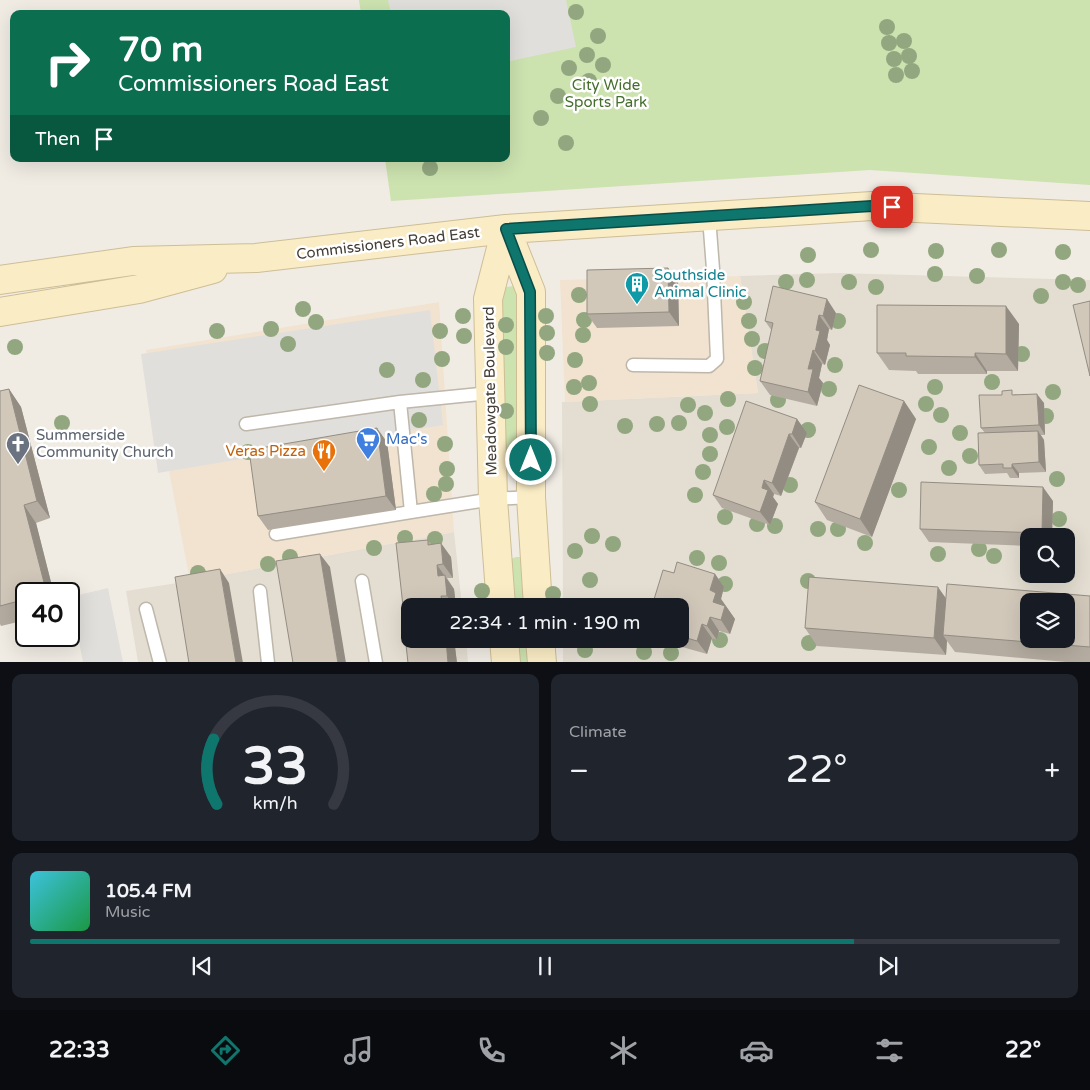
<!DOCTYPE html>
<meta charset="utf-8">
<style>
:root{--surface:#171b24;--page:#20242c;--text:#f1f3f6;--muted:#9ea1a6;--line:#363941;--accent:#0f766e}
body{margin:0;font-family:"Varela Round",sans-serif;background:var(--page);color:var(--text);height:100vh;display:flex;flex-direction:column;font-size:19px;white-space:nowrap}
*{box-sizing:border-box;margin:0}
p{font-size:16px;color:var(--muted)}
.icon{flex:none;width:28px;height:28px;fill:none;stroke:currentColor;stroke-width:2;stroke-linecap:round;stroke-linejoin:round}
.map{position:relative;height:662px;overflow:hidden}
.panel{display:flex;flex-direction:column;gap:12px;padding:12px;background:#0d0f14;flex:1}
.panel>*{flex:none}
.top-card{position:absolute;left:10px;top:10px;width:500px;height:152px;border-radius:10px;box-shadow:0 5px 20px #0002;background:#0b6e4f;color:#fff;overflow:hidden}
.fabs{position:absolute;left:1020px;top:528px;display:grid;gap:10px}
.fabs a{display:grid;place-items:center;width:55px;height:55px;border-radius:10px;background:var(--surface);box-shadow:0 5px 20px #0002;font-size:25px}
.speed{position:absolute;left:15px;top:582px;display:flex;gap:10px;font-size:25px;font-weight:700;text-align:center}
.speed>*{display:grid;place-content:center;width:65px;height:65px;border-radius:50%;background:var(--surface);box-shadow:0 5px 20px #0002;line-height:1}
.speed .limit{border:2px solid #111;border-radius:8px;background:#fff;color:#111}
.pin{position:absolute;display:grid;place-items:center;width:42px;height:42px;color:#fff;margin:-21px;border-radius:10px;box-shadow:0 2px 8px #0006}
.me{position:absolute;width:55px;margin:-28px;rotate:0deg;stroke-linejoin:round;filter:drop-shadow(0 0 4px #0008)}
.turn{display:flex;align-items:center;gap:18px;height:105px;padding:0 25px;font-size:22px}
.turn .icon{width:65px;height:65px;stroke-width:2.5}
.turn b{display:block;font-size:35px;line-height:42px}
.then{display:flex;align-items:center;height:48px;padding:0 25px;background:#0003;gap:10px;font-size:19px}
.big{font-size:38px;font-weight:600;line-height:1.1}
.panel .widget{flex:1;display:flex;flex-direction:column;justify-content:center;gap:8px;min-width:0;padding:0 18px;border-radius:10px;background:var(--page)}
.panel .dial{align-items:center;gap:0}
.dial svg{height:130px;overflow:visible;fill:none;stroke:var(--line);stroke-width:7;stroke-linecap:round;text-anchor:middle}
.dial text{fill:var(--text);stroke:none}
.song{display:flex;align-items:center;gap:15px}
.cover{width:60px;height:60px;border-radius:8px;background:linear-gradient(135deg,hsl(190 70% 55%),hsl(140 70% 35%))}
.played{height:5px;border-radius:2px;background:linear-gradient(90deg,var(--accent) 80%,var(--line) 80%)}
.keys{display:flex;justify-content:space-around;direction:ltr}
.heat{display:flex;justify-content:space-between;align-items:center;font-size:28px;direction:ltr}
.panel .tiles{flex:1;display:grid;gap:12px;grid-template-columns:1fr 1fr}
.widget:last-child{grid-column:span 2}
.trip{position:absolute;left:401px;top:598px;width:288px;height:50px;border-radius:10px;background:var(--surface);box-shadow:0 5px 20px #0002;font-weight:600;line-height:50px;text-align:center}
.tabs{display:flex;height:80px;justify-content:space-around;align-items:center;background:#090b0e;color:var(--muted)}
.tabs .icon{width:35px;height:35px}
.tabs .selected{color:var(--accent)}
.tabs b{font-size:22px;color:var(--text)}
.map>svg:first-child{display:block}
.residential{fill:#e4ded2;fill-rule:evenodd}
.commercial{fill:#f1e3d0}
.green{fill:#cce2af}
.parking{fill:#e1dfdc}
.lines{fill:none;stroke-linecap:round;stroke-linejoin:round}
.lane-casing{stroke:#beb7aa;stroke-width:15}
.secondary-casing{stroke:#cdbe96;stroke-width:30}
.lane{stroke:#fff;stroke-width:12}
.secondary{stroke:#faecc5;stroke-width:28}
.tree{fill:#92a77f}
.wall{fill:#b4aca0}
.shaded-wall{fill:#928c82}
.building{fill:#d1c8ba;stroke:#928c82;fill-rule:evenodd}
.route-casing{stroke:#0a4d48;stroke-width:12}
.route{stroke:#0f766e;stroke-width:9}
.labels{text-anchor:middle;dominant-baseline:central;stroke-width:5;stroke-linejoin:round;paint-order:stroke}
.park-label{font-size:15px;fill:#466e2d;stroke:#fff}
.street-label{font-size:15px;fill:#423c34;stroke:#fff}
.culture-label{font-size:15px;fill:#0d838f;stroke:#fff;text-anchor:start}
.worship-label{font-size:15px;fill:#5b616d;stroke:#fff;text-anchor:start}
.shop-label{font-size:15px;fill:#366cbe;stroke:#fff;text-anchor:start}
.food-label{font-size:15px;fill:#c56008;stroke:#fff;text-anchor:end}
</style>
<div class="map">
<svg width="1090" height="663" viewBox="0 0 1090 663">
<rect width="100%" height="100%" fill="#f0ece4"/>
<!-- residential -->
<path class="residential" d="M839,273L1090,280V662H563V639H680V606H563L562,402L758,393L740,276ZM1029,536H1066V574H1029ZM1029,601H1066V639H1029Z
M454,532L462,606H410V639H466L468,662H138L126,591L190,581Z"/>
<!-- commercial -->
<path class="commercial" d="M740,276L758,393L565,402L560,280Z
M439,302L454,532L190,581L146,350Z"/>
<!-- green -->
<path class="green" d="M359,0H1090V185L870,170L391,201L385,159H506V14H361Z
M514,286L518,293L520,463L517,468L510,469L506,462L501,295L506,287Z
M516,557H522L528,606H511V559Z
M514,639H530L532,662H516Z"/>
<!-- parking -->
<path class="parking" d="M388,0H566L576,47L506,62V14H391Z
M430,310L443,425L158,473L141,354Z
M108,588L123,662H83L70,597Z"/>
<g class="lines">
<!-- lane casing -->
<g class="lane-casing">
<path id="lane" d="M633,365L709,366L717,359L713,269L709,217
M400,402L411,512L493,499L531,497
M246,424L400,402L490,393
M276,534L411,512
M362,581L376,663
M260,591L268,663
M146,609L160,663"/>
</g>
<!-- secondary casing -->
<g class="secondary-casing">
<path id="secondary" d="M506,229L531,292V497L538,606
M0,280L133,261L256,258L506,229L872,206L1090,216
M0,312L139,289L213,269
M501,606L493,499L488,299L506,229
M504,639L506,663
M540,639L542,663"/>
</g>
<!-- lane -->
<use href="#lane" class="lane"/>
<!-- secondary -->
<use href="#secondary" class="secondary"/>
</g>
<!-- trees -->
<g class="tree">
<circle cx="576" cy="12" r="8"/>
<circle cx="887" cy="27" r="8"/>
<circle cx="598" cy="36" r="8"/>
<circle cx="904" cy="41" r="8"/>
<circle cx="889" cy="43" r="8"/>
<circle cx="587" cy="55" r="8"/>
<circle cx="909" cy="56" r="8"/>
<circle cx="894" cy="59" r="8"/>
<circle cx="603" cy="65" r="8"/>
<circle cx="569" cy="68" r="8"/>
<circle cx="912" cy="71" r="8"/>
<circle cx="896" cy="75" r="8"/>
<circle cx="589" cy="81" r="8"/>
<circle cx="558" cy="96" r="8"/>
<circle cx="541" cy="118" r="8"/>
<circle cx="566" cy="143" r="8"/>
<circle cx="430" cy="168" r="8"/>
<circle cx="871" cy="250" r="8"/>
<circle cx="999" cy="250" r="8"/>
<circle cx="936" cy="251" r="8"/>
<circle cx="1063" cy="252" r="8"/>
<circle cx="808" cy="255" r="8"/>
<circle cx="935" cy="274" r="8"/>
<circle cx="977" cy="276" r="8"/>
<circle cx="807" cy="280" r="8"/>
<circle cx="786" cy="282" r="8"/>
<circle cx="849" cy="282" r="8"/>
<circle cx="1063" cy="282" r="8"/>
<circle cx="1078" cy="285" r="8"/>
<circle cx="876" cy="287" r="8"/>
<circle cx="579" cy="295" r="8"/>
<circle cx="1041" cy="296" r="8"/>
<circle cx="744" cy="302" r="8"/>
<circle cx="303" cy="309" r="8"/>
<circle cx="463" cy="316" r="8"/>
<circle cx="546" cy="316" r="8"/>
<circle cx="584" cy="320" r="8"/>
<circle cx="749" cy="321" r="8"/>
<circle cx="838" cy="321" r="8"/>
<circle cx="316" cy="322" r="8"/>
<circle cx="506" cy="325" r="8"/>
<circle cx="271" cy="329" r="8"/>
<circle cx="217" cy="331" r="8"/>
<circle cx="440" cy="331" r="8"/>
<circle cx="547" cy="333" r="8"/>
<circle cx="583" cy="335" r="8"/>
<circle cx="464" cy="336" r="8"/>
<circle cx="752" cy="339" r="8"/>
<circle cx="288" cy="344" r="8"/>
<circle cx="15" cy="347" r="8"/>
<circle cx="506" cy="347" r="8"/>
<circle cx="765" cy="351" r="8"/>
<circle cx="547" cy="353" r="8"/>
<circle cx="1022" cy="354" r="8"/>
<circle cx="442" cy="359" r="8"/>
<circle cx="575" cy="360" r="8"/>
<circle cx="835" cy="365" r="8"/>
<circle cx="755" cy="368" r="8"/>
<circle cx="387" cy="370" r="8"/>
<circle cx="423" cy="380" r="8"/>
<circle cx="992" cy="382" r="8"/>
<circle cx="589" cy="383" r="8"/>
<circle cx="574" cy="387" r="8"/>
<circle cx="935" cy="387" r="8"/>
<circle cx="829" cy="389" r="8"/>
<circle cx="1053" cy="392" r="8"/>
<circle cx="728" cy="399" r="8"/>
<circle cx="778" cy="400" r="8"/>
<circle cx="590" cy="404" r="8"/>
<circle cx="926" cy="404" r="8"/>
<circle cx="688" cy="405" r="8"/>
<circle cx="506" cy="411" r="8"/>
<circle cx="705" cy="413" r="8"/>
<circle cx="941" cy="415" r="8"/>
<circle cx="1046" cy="416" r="8"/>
<circle cx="419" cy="420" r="8"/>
<circle cx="62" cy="423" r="8"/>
<circle cx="679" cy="423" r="8"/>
<circle cx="657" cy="424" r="8"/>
<circle cx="625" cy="426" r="8"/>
<circle cx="727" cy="427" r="8"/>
<circle cx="808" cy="430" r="8"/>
<circle cx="960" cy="433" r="8"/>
<circle cx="710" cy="435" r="8"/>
<circle cx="445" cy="444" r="8"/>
<circle cx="929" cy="447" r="8"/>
<circle cx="248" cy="452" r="8"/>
<circle cx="710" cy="454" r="8"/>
<circle cx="970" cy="456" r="8"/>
<circle cx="949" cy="468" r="8"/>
<circle cx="447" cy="469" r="8"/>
<circle cx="703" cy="472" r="8"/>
<circle cx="1057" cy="479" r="8"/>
<circle cx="446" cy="484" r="8"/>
<circle cx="790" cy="485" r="8"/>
<circle cx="899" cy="490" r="8"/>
<circle cx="434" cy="494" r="8"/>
<circle cx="695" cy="495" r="8"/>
<circle cx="725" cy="517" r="8"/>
<circle cx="1059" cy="519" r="8"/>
<circle cx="757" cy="524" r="8"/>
<circle cx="775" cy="526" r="8"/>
<circle cx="818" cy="529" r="8"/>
<circle cx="838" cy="529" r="8"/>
<circle cx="592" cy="536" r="8"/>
<circle cx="405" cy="538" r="8"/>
<circle cx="435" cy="539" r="8"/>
<circle cx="865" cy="543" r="8"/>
<circle cx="613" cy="544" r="8"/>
<circle cx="374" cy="548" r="8"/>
<circle cx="979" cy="549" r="8"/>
<circle cx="575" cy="551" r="8"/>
<circle cx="938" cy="554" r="8"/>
<circle cx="994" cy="556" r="8"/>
<circle cx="290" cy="557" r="8"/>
<circle cx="697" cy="558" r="8"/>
<circle cx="719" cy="563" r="8"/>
<circle cx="268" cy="564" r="8"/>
<circle cx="198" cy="573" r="8"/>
<circle cx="590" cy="580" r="8"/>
<circle cx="808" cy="581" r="8"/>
<circle cx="725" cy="584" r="8"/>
<circle cx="482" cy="591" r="8"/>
<circle cx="553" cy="594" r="8"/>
<circle cx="720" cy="640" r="8"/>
<circle cx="809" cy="643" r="8"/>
<circle cx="585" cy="650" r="8"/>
<circle cx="644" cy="652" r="8"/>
<circle cx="671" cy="653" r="8"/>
</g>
<!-- wall -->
<path class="wall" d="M668,268L678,282L679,326L597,328L587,314Z
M836,313L832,330L829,329L827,340L830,345L825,365L822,364L819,378L823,383L817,406L770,395L760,381L772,331L765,321Z
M1019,324L1018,371H987V374H918L916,371L889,370L877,353Z
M9,389L21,407L50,518L36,523L54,594H26V620L1,626L0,624V391Z
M1015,394L1044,403L1045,435H1041L1044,440L1046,472L1019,473V478H1010L1007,473L985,474L979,465L985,433L981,428Z
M904,401L916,419L872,537L827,520L815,502Z
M797,419L807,433L801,448H799L781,496L774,494L773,497L778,504L770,525L722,508L713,495Z
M387,442L396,510L268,530L258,516Z
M1053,501L1052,536H1029V546L929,542L920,529Z
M428,540L431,544L451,557L453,578H447L454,589L456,606H410V639H454L457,663H408L410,616L403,606Z
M674,573L715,574L724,587L721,599L735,619L730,634L719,631L717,640L712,638L707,654L668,643L665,639H680V606Z
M1090,596V663H1077L955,652L947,641L946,655L817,646L805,628L946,598Z"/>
<!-- shaded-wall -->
<path class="shaded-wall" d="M668,268L678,282L679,326L669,312Z
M827,299L836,313L832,330L823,316Z
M1006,306L1019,324L1018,371L1006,354Z
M819,315L829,329L827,340L830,345L825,365L815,351L816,330Z
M813,350L822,364L819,378L823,383L817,406L808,392V369Z
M975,353L987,371V374L975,357Z
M9,389L21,407L50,518L37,501Z
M1037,394L1044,403L1045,435L1039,425Z
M904,401L916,419L872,537L860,519Z
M797,419L807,433L801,448L792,434Z
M377,428L387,442L396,510L386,496Z
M1038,431L1044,440L1046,472L1039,462Z
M789,434L799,448L781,496L772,483Z
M1012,464L1019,473V478L1012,468Z
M764,480L774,494L773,497L778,504L770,525L760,512L762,488Z
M1043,487L1053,501L1052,536H1044L1042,533Z
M24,505L36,523L54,594H47Z
M441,543L451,557L453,578L443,564Z
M320,554L330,567L346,663H338Z
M437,565L454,589L456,606H454L447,596L438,576Z
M220,569L229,583L243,663H236Z
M715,574L724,587L721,599L735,619L730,634L721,620L713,602L710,590Z
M938,587L950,604L943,635L947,641L946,655L934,638Z
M441,596L448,606H445L442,602Z
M710,617L719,631L717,640L707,626Z
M702,624L712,638L707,654L697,641Z
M446,639H454L457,663H448Z"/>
<!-- building -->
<path class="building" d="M668,268L669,312L587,314V270Z
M773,286L827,299L823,316L819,315L816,330L820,331L815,351L813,350L808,369H813L808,392L760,381L773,323L765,321Z
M1090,301V376L1073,305Z
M877,305L1006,306V354L975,353V357L906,356V353H877Z
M859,385L904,401L860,519L815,502Z
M9,389L37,501L24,505L47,594H26V599L0,606V391Z
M1012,390V395L1037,394L1039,425L981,428L979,395H1002V391Z
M746,401L797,419L792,434H789L772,483L764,480L762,488L768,490L760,512L713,495Z
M377,428L386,496L258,516L249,450Z
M1038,431L1039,462L1012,464V468H1003V464L979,465L978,433Z
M921,482L1043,487L1042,533L920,529Z
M428,540V545L441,543L443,564L437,565L438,576L445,575L447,596H441L442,602L403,606L396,543Z
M320,554L338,663H293L276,561Z
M677,562L715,574L710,590L716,593L713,602L725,606L721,620L710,617L707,626L702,624L697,641L680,636V606H652L663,570L674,573Z
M220,569L236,663H189L175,577Z
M809,577L938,587L934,638L805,628Z
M947,584L1090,596V647L943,635ZM1029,601H1066V639H1029Z
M410,616V639H446L448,663H408L403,617Z"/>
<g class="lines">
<!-- route casing -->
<g class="route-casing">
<path id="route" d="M531,460L530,292L506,229L872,206L892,207"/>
</g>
<!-- route -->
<use href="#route" class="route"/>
</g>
<!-- icons -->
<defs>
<g id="building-pin" transform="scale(1.25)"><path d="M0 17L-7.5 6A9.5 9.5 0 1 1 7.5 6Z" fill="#0f9aa8" stroke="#fff"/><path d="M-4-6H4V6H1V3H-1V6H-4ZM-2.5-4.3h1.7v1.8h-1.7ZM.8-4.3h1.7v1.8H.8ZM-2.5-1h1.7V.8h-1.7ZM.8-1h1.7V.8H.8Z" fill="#fff"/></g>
<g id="supermarket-pin" transform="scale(1.25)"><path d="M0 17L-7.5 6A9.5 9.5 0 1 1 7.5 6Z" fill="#3f7fe0" stroke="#fff"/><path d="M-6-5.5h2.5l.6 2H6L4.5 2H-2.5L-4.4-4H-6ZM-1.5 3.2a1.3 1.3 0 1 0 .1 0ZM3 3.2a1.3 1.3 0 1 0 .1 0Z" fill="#fff"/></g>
<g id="church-pin" transform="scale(1.25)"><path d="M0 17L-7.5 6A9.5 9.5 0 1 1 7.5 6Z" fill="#6b7280" stroke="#fff"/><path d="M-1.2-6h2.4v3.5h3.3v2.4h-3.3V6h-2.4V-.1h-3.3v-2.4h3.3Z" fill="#fff"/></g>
<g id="restaurant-pin" transform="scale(1.25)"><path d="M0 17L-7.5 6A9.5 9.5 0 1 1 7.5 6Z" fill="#e8710a" stroke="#fff"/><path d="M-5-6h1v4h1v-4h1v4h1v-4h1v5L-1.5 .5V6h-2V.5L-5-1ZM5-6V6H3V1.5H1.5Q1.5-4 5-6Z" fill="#fff"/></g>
</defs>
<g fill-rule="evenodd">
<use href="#building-pin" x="637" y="284"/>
<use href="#supermarket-pin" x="368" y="439"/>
<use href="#church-pin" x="18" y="444"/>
<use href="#restaurant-pin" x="324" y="451"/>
</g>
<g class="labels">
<!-- park labels -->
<g class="park-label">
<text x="606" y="85">City Wide<tspan x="606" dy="17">Sports Park</tspan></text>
</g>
<!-- street labels -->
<g class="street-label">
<text transform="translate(388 243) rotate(-7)">Commissioners Road East</text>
<text transform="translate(490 391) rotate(-91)">Meadowgate Boulevard</text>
</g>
<!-- culture labels -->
<g class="culture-label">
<text x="654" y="275">Southside<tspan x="654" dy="17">Animal Clinic</tspan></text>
</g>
<!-- worship labels -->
<g class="worship-label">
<text x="36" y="435">Summerside<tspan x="36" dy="17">Community Church</tspan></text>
</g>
<!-- shop labels -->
<g class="shop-label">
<text x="386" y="439">Mac's</text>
</g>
<!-- food labels -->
<g class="food-label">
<text x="306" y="451">Veras Pizza</text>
</g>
</g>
</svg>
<div class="fabs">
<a><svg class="icon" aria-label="search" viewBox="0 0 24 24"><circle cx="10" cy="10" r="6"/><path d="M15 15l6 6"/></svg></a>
<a><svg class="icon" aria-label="layers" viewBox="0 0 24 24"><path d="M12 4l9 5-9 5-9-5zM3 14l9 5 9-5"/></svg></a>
</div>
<div class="speed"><div class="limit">40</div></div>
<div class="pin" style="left:892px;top:207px;background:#d93025"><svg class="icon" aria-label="arrive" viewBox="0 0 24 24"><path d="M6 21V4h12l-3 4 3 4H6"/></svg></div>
<svg class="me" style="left:531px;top:460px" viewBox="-20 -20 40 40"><circle r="17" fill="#0f766e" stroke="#fff" stroke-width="3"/><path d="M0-11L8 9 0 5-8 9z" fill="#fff"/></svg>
<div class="trip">22:34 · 1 min · 190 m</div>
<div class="top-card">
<div class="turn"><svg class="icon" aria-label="right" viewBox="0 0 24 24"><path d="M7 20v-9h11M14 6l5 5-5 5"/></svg><div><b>70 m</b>Commissioners Road East</div></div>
<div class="then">Then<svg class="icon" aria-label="arrive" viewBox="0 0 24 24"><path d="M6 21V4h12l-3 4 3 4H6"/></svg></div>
</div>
</div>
<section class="panel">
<div class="tiles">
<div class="widget dial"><svg viewBox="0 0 100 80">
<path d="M14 69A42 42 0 1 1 86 69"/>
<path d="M14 69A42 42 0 0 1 12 29" stroke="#0f766e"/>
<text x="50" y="56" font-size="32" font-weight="700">33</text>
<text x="50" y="72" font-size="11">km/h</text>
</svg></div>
<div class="widget"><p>Climate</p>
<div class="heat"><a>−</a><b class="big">22°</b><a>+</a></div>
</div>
<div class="widget">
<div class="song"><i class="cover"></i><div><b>105.4 FM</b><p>Music</p></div></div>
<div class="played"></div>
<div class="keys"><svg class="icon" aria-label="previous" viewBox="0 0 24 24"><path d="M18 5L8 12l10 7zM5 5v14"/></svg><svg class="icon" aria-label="pause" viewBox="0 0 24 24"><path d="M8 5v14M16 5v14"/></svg><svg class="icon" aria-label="next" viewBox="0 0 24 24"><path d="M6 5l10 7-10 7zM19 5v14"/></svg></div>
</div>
</div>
</section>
<nav class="tabs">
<b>22:33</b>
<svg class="icon selected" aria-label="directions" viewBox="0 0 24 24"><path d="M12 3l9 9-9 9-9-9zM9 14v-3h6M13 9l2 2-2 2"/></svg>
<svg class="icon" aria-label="music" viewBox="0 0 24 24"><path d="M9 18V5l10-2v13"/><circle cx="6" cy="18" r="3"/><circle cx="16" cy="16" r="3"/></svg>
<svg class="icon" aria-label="phone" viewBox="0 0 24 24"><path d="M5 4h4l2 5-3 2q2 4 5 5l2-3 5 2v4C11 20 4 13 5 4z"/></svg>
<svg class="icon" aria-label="climate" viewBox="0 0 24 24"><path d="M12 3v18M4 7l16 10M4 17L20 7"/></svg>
<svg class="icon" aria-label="car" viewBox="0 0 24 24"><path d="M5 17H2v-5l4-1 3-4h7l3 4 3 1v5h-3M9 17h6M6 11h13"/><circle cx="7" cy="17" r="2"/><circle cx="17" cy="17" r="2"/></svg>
<svg class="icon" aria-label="filters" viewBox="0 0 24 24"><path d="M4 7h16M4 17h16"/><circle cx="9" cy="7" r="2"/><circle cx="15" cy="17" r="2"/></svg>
<b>22°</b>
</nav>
